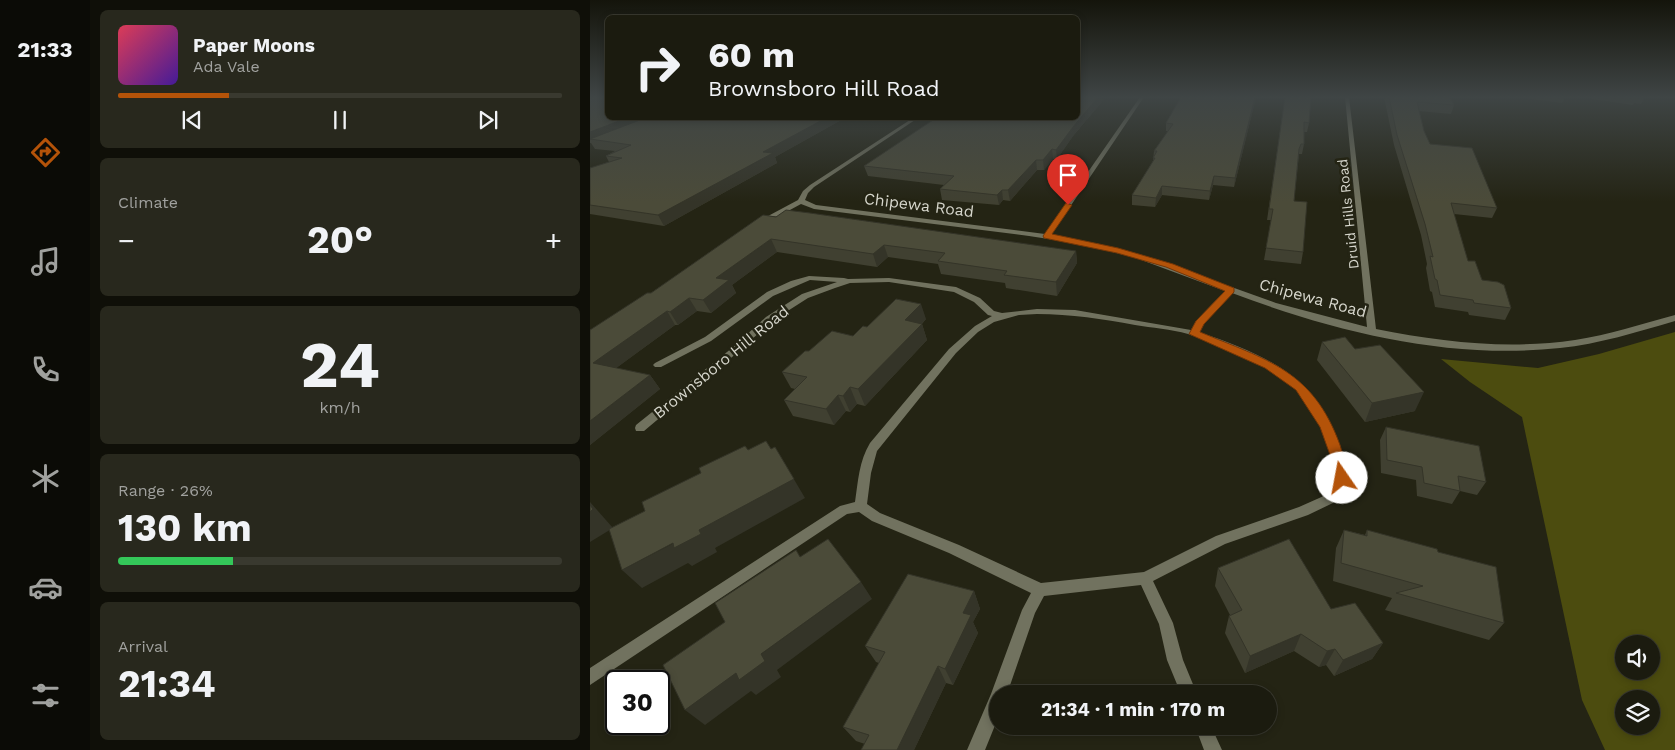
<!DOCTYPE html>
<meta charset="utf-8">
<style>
:root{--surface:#1b1b0f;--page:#28281d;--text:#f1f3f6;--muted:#a0a19e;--line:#39392f;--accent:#b45309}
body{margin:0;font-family:"Work Sans",sans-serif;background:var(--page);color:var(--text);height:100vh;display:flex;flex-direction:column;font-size:19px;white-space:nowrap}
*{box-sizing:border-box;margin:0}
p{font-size:16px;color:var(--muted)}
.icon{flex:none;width:28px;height:28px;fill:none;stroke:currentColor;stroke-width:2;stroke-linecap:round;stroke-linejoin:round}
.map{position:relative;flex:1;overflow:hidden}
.panel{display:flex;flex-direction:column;gap:10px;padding:10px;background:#0f0f08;width:500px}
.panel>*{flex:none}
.top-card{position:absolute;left:15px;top:15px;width:475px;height:105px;border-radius:8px;box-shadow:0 2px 8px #0003,0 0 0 1px var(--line);background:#1b1b0f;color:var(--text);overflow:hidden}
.buttons{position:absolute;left:1025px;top:635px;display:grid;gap:10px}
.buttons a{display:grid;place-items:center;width:45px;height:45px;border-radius:50%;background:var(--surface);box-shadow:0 2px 8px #0003,0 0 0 1px var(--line);font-size:25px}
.speed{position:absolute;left:15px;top:670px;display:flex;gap:10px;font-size:25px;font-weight:700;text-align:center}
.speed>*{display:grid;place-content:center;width:65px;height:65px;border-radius:50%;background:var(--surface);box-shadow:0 2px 8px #0003,0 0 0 1px var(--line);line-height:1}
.speed .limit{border:2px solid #111;border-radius:8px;background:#fff;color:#111}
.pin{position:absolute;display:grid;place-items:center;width:42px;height:42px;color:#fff;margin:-51px -21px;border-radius:50% 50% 50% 0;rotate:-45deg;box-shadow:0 0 5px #0007}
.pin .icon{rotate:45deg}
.me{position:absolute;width:55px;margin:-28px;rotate:348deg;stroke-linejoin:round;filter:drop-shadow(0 0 4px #0008)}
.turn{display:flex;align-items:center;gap:18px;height:105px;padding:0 20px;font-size:22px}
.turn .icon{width:65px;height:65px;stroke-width:2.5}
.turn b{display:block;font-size:35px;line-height:42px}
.big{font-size:38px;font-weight:700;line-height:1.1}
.panel .widget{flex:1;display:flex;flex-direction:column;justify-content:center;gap:8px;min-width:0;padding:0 18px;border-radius:8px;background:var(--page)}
.panel .dial{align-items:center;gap:0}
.dial b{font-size:65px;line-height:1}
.song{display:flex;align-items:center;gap:15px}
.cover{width:60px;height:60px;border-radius:8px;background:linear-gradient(135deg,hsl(350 70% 55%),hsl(260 70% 35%))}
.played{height:5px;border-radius:2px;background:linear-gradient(90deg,var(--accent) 25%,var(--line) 25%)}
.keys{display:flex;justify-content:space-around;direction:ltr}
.heat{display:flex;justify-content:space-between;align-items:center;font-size:28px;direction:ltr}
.charge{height:8px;border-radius:4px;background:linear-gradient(90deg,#34c759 26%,var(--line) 0)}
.trip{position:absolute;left:399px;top:685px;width:288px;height:50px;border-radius:25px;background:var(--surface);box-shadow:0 2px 8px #0003,0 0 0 1px var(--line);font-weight:700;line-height:50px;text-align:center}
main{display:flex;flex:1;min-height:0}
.menu{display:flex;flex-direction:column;width:90px;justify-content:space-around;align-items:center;background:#0b0b06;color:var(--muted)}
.menu .icon{width:35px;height:35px}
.menu .active{color:var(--accent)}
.menu b{font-size:22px;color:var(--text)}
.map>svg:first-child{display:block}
.forest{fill:#4c4c0f;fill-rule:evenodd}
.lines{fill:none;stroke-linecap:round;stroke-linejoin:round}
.street{fill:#71725f;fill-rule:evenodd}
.wall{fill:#404031}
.shaded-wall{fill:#343428}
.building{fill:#4b4b39;stroke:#343428}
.route{fill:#b45309;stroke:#753606}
.labels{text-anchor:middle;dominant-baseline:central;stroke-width:5;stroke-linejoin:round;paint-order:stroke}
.far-street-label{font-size:14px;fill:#d6d6cc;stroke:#242414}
.street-label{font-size:16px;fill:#d6d6cc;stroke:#242414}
</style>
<main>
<nav class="menu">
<b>21:33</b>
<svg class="icon active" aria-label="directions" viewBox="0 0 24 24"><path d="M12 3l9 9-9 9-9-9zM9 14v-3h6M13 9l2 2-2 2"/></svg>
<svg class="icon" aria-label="music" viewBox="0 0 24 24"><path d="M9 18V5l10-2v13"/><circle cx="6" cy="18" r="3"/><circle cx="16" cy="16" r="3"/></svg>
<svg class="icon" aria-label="phone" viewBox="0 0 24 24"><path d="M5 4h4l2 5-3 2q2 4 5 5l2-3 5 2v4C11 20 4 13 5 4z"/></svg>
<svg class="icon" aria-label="climate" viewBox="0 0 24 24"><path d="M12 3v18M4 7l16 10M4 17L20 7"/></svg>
<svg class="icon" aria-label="car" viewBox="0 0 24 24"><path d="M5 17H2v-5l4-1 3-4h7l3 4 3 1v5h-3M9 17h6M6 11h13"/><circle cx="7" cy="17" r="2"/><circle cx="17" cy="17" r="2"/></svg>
<svg class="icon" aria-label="filters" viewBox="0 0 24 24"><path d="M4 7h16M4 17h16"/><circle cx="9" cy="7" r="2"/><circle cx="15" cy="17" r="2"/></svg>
</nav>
<section class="panel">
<div class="widget">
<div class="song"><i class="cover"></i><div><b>Paper Moons</b><p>Ada Vale</p></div></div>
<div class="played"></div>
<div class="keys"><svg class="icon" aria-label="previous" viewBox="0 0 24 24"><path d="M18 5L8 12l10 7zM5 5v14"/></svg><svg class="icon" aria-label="pause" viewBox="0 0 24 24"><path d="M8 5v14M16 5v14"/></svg><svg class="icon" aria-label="next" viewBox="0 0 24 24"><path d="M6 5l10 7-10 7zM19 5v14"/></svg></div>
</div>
<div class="widget"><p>Climate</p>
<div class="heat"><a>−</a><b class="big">20°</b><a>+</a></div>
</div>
<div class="widget dial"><b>24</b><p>km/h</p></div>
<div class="widget"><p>Range · 26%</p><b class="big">130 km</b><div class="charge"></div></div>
<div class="widget"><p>Arrival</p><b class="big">21:34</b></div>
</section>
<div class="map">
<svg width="1085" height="750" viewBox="0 0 1085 750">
<rect width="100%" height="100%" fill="#242414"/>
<!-- forest -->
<path class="forest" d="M1085,332V750H1015L992,700L932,417L880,382L851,359L948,368L1009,354ZM1034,644H1061V671H1034ZM1034,699H1061V726H1034Z"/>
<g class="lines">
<!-- street -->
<path class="street" d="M550,97H554L461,235L509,244L552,255L686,303L777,327L755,97H759L786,329C851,342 919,350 985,340C1019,335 1051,324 1085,315V321C1047,332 1009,344 970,348C860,360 745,332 642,293L613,324L609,332C700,363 744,390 759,490L757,493L745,502L718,515L635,544L563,581L583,623L593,660L607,694H591L577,660L569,624L551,585L454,596L445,613L417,694H408V718L395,750H377L401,694L432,610L441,593L359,553L282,521L269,512L257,514L0,685V668L250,506L265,502C268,482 269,461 280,443L359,349L385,326L402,316L398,315L384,302L364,292L299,282L260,283L245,288L218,298L182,321L148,352L54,431H46L45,428L46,425L142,348L176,317L212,294L247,282L220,280L183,296L121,341L71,367H65L63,365L65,363L115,337L177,292L201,281L219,276L254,278L258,279L299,278L366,287L390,298L404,311L412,313L447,309L485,310L601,330L606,321L635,291L546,258L491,244L439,236L224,209L211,204L174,224L167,222L208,200L213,191L220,185L323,118H328L224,187L218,193L215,200L226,205L455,234ZM447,314C481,314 513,319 545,325C562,328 581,329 598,334C638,349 687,364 715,400C735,424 743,457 747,488L736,495L709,507L626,536L554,572L451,583L369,545L290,513L277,504L281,473L287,451L366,353L388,332L404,322L429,315Z
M605,726H621L632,750H614Z"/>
</g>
<!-- wall -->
<path class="wall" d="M0,97L18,118H262L259,119H253L185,157L187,163L74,226L0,214V168L19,162L16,156L25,151L5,149L1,143H0Z
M488,97H516L483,136L467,159H463L454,170H447L420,201L413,200L409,205L352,200L350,189L354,185L278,176L274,166Z
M591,97H666L644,187L623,185L619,200L572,195L565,207L542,205V195L563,161L564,151L578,131H576V123Z
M695,97L719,123L717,132H714V144L712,154H709L704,201L713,252L711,264L674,260L681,220H677Z
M794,97H860L864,105L861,114L829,111L834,131L840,144L907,208L902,218L864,214L878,261L892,280L921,308L915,320L879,315L878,312L845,307L842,292L840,291L836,268L837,264L831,235L804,145Z
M934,97H975L972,103L934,98Z
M988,97H1055L1051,104L1044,103L1043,105Z
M173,215L486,251L487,263L467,296L416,288L415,283L351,274L348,264L298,257L287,267L187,252L142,285L146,293L121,313L107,311L88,325H85L26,368L60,375L70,389L0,445V330L61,293Z
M336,319L332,324L337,340L275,406L267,404L260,412L256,411L244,425L203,416L194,400L205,389L201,388L192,372L219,351L263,336Z
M732,342L765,349L825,411L775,422L727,360Z
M796,427L896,482L887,495L870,491L862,504L827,496L826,480L791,473L790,440Z
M754,530L775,535L777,530L848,552L914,623L899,640L795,610L802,598L743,581L746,548Z
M628,568L741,609L793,643L782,659L744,676L736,665L729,667L704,651L655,673L635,633L639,616L640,615L625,586Z
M384,591L390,609L383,622L388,633L363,685L356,683L324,750H271L275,744L266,741L253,727L289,663L286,662L275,646Z"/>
<!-- shaded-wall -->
<path class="shaded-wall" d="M508,97H516L483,136L467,159L466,150L483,127Z
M665,97H666L644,187L645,178Z
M37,118H65L0,140V132Z
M236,118H252L253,119L185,157L187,163L74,226L68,215L173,152Z
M462,149L463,159L454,170L453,160Z
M446,160L447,170L420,201L418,190Z
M624,176L623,185L619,200L620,191Z
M572,186V195L565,207L566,198Z
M412,190L413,200L409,205L407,195Z
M181,239L187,252L142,285L146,293L121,313L113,300L126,278Z
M294,245L298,257L287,267L283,254Z
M486,251L487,263L467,296L466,282Z
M99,298L107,311L88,325L80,312Z
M331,304L336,319L320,336L315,320Z
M77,311L85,325L14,377L3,363Z
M332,324L337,340L275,406L268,389Z
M60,375L70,389L0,445V421Z
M260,387L267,404L260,412L253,396Z
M834,392L825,411L775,422L782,403Z
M248,395L256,411L244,425L236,409Z
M185,447L215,498L125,548L127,552L102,566L98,563L52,588L32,570L109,530Z
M0,502L23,528L0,542Z
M271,582L282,599L187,670L191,677L166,695L161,691L115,725L95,710L171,654Z
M384,591L390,609L383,622L388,633L363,685L355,669L373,613Z
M711,634L704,651L655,673L660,656Z
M793,643L782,659L744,676L753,660Z
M745,649L736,665L729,667L737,651Z
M348,666L356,683L324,750H307Z"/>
<!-- building -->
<path class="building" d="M0,97H18V118H37L0,132Z
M488,97H508L483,127L466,150L462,149L453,160H446L418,190H412L407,195L350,189L364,176L274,166L346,118H488Z
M591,97H665L645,178L624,176L620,191L572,186L566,198L542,195L565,158H563L567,151H564L583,124L576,123Z
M695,97H721L719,123L714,122V144H711L709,149L704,201L717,202L713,252L676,248L683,209H679Z
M799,97H860L864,105L827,102L834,131L840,144L882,148L907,208L861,203L878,261H885L892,280L908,282L914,285L921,308L884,303L883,300L850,295L847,280L845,279L840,256L843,257L835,224L807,135Z
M55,118H236L173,152L183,153L68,215L0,205V168L32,158L16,156L41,145L0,139Z
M196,210L220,213L486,251L466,282L414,275L417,271L348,261L355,253L294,245L283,254L181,239L126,278L139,280L113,300L99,298L80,312L77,311L3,363L60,375L0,421V330L57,293H61L173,215L186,217Z
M306,299L331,304L315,320L332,324L268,389L260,387L253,396L248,395L236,409L194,400L217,377L192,372L215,351H219L242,331L263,336L273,326L277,327Z
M755,337L765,349L790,345L834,392L782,403L732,342Z
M796,427L889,446L896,482L868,476L870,491L834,483L832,467L797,460Z
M176,441L181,449L185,447L204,479L109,530L111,534L84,548L83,543L32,570L19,529L55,511L52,502L111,473L109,468L155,446L158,450Z
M0,505L3,509L0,512Z
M754,530L777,536V530L847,549L848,552L906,567L914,623L806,593L833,586L751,563Z
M238,539L271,582L171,654L175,661L149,680L146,673L95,710L73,665L135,622L125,603L206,550L210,557Z
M699,539L741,609L765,603L793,643L753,660L745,649L737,651L711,634L660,656L639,616L652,610L628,568Z
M318,574L384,591L373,613L381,615L355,669L348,666L307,750H271L279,735L253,727L295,652L275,646Z"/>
<!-- sky -->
<linearGradient id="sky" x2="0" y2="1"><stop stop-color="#14140b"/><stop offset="0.48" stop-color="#3f4545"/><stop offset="1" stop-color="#3f4545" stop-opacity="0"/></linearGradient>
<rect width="1085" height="202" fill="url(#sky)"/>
<!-- route -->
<path class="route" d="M476,203L482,205L462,234L528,248L583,264L644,288V292L614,324L610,332C677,360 723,370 750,445C753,456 762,471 756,482L752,483L747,482L744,466L730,427L706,390L675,368L599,334L606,321L635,291L576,267L527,253L454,238L453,236Z"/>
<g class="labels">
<!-- far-street labels -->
<g class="far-street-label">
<text transform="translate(758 214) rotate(-96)">Druid Hills Road</text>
</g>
<!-- street labels -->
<g class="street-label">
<text transform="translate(329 205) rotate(7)">Chipewa Road</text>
<text transform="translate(723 298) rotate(15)">Chipewa Road</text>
<text transform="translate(131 362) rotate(-39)">Brownsboro Hill Road</text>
</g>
</g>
</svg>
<div class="buttons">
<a><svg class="icon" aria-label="sound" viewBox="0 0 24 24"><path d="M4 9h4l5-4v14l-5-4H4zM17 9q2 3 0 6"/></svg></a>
<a><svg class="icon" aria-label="layers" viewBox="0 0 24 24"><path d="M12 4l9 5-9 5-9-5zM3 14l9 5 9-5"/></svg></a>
</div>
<div class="speed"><div class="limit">30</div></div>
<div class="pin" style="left:478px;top:205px;background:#d93025"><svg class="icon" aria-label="arrive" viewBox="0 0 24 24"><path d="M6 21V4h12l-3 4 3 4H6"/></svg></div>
<svg class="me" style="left:752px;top:478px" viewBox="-20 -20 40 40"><circle r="19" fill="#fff"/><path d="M0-13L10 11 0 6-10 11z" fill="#b45309"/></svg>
<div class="trip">21:34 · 1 min · 170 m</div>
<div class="top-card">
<div class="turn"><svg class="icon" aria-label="right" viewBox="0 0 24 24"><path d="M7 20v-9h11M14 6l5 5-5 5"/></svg><div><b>60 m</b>Brownsboro Hill Road</div></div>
</div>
</div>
</main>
